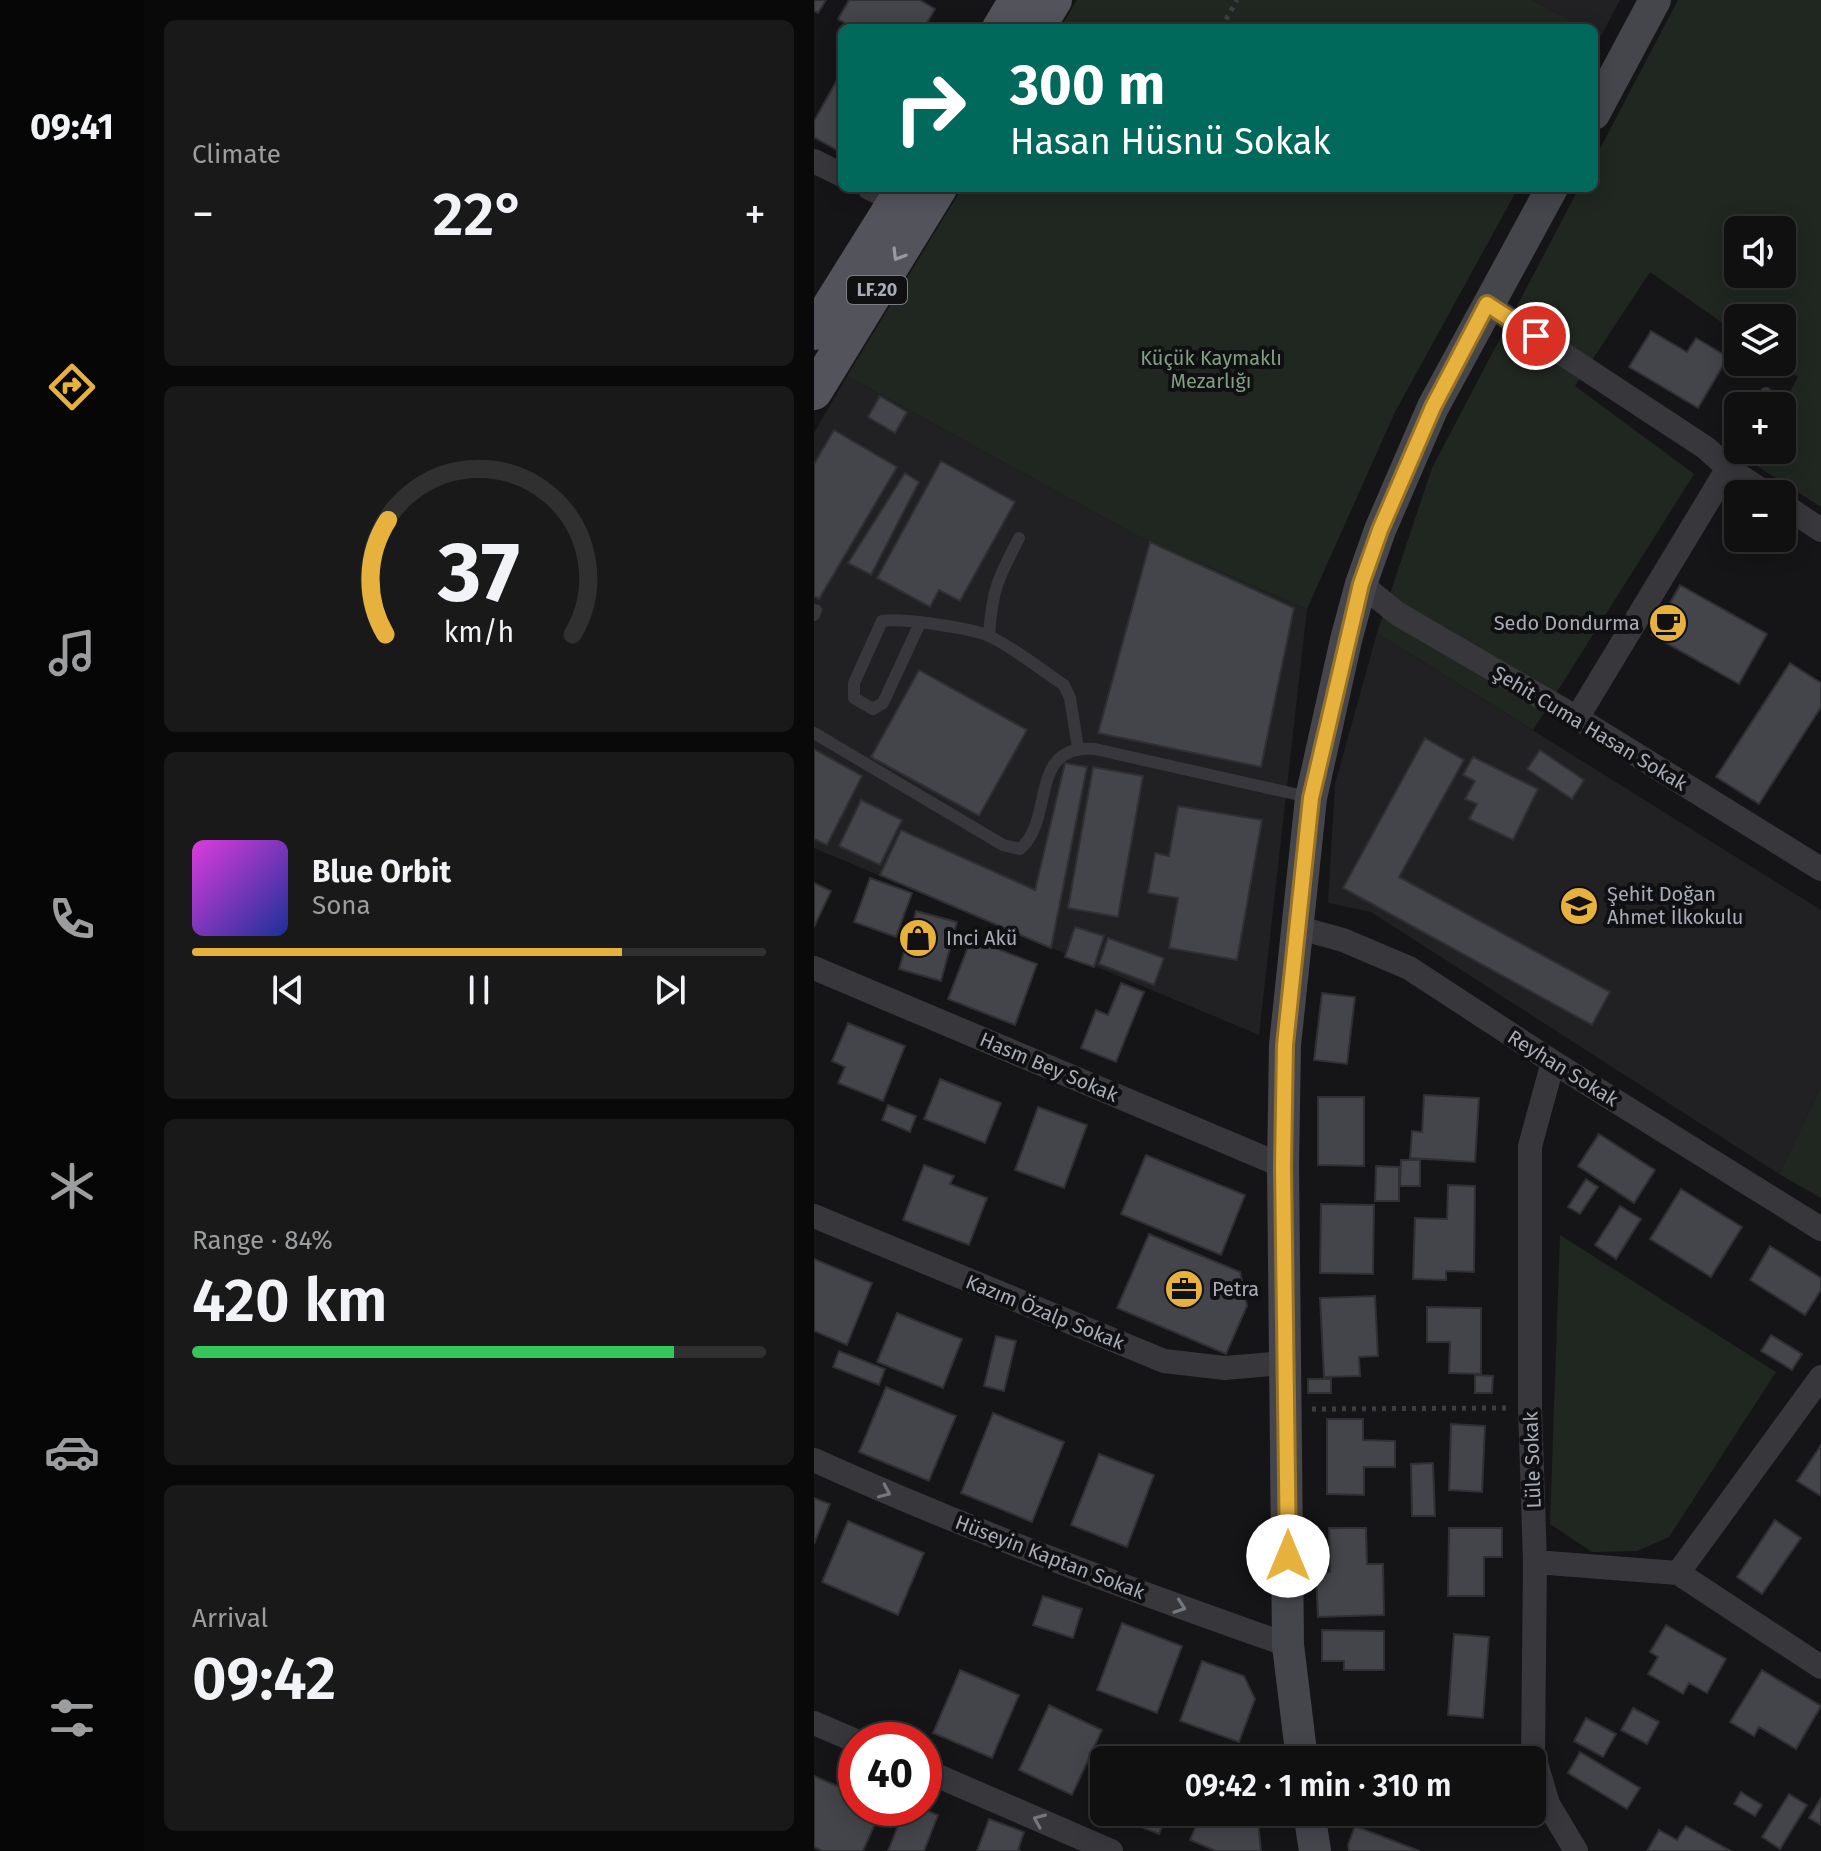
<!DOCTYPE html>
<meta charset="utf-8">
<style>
:root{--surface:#101011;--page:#19191a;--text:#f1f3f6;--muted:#9c9d9f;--line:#303031;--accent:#e7b13d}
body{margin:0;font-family:"Fira Sans",sans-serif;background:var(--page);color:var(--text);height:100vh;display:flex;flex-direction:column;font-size:30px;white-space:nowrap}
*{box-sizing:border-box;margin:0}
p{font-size:26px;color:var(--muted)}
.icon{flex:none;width:44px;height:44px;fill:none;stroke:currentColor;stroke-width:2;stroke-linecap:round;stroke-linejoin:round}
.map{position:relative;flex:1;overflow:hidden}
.panel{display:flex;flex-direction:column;gap:20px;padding:20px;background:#090909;width:670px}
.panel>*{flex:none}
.top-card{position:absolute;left:24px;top:24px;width:760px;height:168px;border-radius:12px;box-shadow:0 4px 20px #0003,0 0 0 2px var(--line);background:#00695c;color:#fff;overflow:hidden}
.tools{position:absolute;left:910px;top:216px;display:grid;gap:16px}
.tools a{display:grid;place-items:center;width:72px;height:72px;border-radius:12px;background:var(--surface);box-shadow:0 4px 20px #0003,0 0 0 2px var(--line);font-size:40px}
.speed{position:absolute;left:24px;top:1722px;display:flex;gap:16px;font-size:40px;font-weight:700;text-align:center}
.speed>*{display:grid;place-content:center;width:104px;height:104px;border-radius:50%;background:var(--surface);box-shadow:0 4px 20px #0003,0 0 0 2px var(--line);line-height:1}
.speed .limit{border:12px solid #d22;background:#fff;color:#111}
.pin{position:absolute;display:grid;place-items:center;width:68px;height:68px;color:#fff;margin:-34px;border:4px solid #fff;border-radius:50%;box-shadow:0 2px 8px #0007}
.me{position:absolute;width:88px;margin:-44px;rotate:0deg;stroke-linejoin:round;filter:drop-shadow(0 0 6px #0008)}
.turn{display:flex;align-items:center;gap:28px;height:168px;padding:0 40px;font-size:36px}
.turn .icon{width:104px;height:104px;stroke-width:2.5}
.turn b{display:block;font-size:56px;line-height:68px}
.big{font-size:60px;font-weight:600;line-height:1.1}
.panel .tile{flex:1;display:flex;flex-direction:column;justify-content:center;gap:12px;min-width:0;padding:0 28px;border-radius:12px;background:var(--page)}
.panel .dial{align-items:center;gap:0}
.dial svg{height:208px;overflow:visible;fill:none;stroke:var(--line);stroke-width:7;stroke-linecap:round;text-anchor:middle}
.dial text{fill:var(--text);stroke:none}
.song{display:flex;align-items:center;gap:24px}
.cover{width:96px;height:96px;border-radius:12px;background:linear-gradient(135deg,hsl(300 70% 55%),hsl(230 70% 35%))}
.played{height:8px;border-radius:4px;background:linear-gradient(90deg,var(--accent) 75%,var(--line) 75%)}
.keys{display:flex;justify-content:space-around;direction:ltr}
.heat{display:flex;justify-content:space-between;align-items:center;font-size:44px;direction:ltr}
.charge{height:12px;border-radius:6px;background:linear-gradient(90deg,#34c759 84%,var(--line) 0)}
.trip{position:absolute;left:276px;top:1746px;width:456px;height:80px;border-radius:12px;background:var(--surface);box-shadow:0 4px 20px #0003,0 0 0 2px var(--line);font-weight:600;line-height:80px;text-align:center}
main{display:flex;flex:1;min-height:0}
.tabs{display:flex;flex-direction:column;width:144px;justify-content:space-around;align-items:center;background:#060607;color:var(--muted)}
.tabs .icon{width:56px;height:56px}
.tabs .on{color:var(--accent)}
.tabs b{font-size:36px;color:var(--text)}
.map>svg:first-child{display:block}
.built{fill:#212124}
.green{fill:#202721;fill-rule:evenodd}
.building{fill:#44454a;stroke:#302f33;stroke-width:2}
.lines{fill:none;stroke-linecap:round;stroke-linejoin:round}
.path{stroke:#3d3e43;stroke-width:5;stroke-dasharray:4 6;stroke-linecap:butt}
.lane{stroke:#37373c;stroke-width:12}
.street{stroke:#37373c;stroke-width:24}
.secondary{stroke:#45464c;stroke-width:32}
.primary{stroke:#53545b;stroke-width:36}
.oneway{stroke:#979aa4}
.oneway2{stroke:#75777f}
.route-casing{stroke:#967328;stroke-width:20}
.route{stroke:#e7b13d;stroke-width:14}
.labels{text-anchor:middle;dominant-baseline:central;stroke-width:8;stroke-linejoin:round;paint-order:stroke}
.shield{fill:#101012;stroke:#7a7d85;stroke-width:2}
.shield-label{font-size:18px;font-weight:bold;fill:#a8acb6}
.park-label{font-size:20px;fill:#80a082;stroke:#101012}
.poi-label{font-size:20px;fill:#a8acb6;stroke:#101012;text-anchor:start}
.street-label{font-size:20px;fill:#a8acb6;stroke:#101012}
</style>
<main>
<nav class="tabs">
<b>09:41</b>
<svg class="icon on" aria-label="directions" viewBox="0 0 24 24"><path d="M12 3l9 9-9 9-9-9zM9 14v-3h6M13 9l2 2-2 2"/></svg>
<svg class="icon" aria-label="music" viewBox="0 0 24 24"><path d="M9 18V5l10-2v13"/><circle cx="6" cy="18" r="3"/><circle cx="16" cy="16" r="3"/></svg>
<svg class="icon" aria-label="phone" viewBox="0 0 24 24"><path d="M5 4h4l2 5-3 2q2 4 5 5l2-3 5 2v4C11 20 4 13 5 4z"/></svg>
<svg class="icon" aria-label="climate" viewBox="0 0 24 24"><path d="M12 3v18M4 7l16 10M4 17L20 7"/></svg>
<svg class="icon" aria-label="car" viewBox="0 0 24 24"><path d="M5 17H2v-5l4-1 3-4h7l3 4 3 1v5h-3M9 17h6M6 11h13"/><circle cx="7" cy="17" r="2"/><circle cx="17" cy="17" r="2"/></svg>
<svg class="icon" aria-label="filters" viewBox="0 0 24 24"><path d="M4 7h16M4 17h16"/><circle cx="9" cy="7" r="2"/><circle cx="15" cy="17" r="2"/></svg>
</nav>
<section class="panel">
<div class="tile"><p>Climate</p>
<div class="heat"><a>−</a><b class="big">22°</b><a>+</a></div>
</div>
<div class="tile dial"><svg viewBox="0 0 100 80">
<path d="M14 69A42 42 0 1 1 86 69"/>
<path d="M14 69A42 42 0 0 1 15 25" stroke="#e7b13d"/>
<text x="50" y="56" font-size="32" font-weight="700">37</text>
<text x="50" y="72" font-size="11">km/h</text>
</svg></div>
<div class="tile">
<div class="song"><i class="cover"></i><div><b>Blue Orbit</b><p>Sona</p></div></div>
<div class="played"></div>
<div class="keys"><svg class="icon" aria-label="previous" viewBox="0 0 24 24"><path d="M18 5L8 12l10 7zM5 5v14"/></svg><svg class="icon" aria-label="pause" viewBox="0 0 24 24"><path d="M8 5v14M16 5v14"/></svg><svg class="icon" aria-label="next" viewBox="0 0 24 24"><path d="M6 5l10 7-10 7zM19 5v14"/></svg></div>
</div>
<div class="tile"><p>Range · 84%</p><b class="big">420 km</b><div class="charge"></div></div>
<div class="tile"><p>Arrival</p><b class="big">09:42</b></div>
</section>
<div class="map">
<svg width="1007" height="1851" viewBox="0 0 1007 1851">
<rect width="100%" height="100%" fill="#151517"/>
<!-- built -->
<path class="built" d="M718,0H806L787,36L780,33V28H771Z
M33,376L324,536L493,609L445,1035L0,848V433Z
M563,633L1007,910V1087L965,1174L557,912L514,903L521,784Z"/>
<!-- green -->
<path class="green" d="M263,0H718L771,28H246Z
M864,0H1007V507L938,463L945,450H968V407L984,377L964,362H968V318H924V334L836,272L761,386L880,474L719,730L563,633L618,468L765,188H780V160ZM924,230H968V274H924Z
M148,188H704L581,412L493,609L324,536L33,376Z
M1007,1087V1198L965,1174Z
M746,1235L962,1372L855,1537L823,1551L778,1552L736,1524Z"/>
<!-- building -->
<path class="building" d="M0,0H12L4,13L0,11Z
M35,0H106L121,9L110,28H40L24,19Z
M28,71V153L0,137V121Z
M837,331L873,352L882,338L914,357L884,408L815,367Z
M66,396L93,412L81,433L54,417Z
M20,430L83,467L5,599L0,596V464Z
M127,461L201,502L146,601L125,590L116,607L63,578Z
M91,473L105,482L57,575L34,563Z
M336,542L480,608L447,767L284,733Z
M866,585L953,634L925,684L838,635Z
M976,663L1007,683V707L945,804L902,777Z
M105,670L213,730L165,816L57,757Z
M611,738L650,760L585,877L796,992L778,1025L529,888Z
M0,749L48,776L13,845L0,839Z
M726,750L770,780L758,799L713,769Z
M659,757L724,789L699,840L655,819L663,804L651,799L661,781L649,775Z
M251,763L273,767L237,948L66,875L87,830L221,890Z
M279,767L329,776L304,917L254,908Z
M47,800L88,820L66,865L25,846Z
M364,806L448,820L423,960L355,948L364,898L334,893L341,853L355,856Z
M56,878L98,893L82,937L40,922Z
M0,883L17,891L0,927Z
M102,911L143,922L127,981L85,969Z
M261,927L290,936L280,967L251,957Z
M294,938L350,958L340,985L285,964Z
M157,939L223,964L201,1025L134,999Z
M307,983L330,992L302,1062L267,1048L282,1010L294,1015Z
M508,993L541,997L533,1064L500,1060Z
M34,1023L91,1046L69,1101L24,1083L31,1067L18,1061Z
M126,1079L187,1103L171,1143L110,1119Z
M610,1095L665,1098L661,1162L596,1158L598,1131L608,1132Z
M504,1097H550V1166L504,1165Z
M74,1105L102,1116L96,1132L68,1120Z
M224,1107L273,1125L250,1188L201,1170Z
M785,1134L841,1170L820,1203L764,1166Z
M332,1155L431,1195L407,1255L307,1214Z
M587,1160H606V1186H586Z
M110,1165L140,1176L136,1184L173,1198L155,1245L89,1220Z
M562,1166L585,1167V1201H561Z
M772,1179L784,1187L766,1214L754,1207Z
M634,1185L661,1186L660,1272L632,1271V1280L599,1279L601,1218L633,1219Z
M867,1189L928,1227L897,1277L836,1239Z
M507,1204L560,1205L559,1274L506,1273Z
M806,1206L827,1219L802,1259L781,1245Z
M335,1234L426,1272L433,1306L412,1354L303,1308Z
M956,1246L1007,1278V1290L991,1315L936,1280Z
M0,1259L58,1283L33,1345L0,1331Z
M561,1296L564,1356L545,1357L546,1376L510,1377L506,1298Z
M613,1307L667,1308V1374L635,1373L636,1342H613Z
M83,1313L148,1339L129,1388L63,1362Z
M957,1335L988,1354L978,1370L947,1351Z
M182,1336L202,1341L190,1391L170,1386Z
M25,1351L71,1369L65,1385L19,1367Z
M661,1375L679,1376L678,1393H661Z
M494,1379H517V1393H494Z
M72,1387L142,1416L115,1481L45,1452Z
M179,1413L250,1442L218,1522L147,1493Z
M513,1419H549V1440L581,1441V1467H550V1495L513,1494Z
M637,1424L671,1426L668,1492L635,1490Z
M1007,1445V1496L983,1481Z
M285,1454L340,1475L313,1547L257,1525Z
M619,1463L621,1516H598L597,1464Z
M0,1498L16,1504L0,1544Z
M961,1520L987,1538L948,1594L923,1577Z
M34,1521L110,1553L84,1615L8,1582Z
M515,1528H552L553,1564H569L570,1615L504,1617L502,1573L516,1572Z
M635,1528H688V1557H670V1596H634Z
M229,1596L268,1609L259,1638L219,1625Z
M308,1623L368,1646L343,1713L283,1690Z
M852,1625L912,1659L893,1693L875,1683L869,1694L834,1674L844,1657L836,1652Z
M508,1630L570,1631V1670H530V1661H508Z
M640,1634L675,1637L669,1718L634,1715Z
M388,1661L430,1676L441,1699L425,1742L366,1721Z
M146,1670L205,1695L178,1758L119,1733Z
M948,1670L1007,1706L982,1749L945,1727L940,1736L916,1722Z
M235,1705L288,1730L258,1795L205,1770Z
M819,1708L845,1722L833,1744L807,1730Z
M772,1718L802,1734L789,1757L760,1741Z
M341,1750L366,1760H337Z
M766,1752L826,1788L813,1809L754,1773Z
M0,1776L42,1794V1808H68L49,1851H8L0,1847Z
M927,1792L948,1805L941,1816L920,1804Z
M975,1794L993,1805L966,1849L948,1837Z
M1007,1798V1825L995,1818Z
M91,1808H106L124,1815L110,1851H74Z
M316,1812H354L345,1834L312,1821Z
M388,1812H443L447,1851H402L376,1840Z
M175,1819L210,1832L204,1850L207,1851H163Z
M541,1826L606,1851H535L534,1845Z
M872,1826L917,1851H833L845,1830L863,1840Z"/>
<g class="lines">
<!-- path -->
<path class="path" d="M407,28L423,0
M498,1409L692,1408"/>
<!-- lane -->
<path class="lane" d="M945,406L952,393
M914,468L924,448
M0,615L2,610
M106,623L69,703L59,709L40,698V683L68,621C87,618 160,628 177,637C203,650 226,669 250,685L256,698L264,748
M175,636C178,590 184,578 205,538
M0,733L189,845L206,849C242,818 213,744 281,749L494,797"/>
<!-- street -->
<path class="street" d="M0,161L28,175
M55,188L82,201
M673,304L892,448L914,468L953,494
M968,504L1007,530
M547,584L584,614L763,718L1007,869
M763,718L914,468
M482,927L529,940L595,968L739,1062L1007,1229
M0,968L469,1166
M739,1062L716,1146V1408L721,1562L719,1753L734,1804L762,1851
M0,1216L350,1361L411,1368L471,1363
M0,1460C155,1530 314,1589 474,1645
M721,1562L864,1573L1007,1667
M864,1573L1007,1377
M0,1723L42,1741
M110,1770L297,1851"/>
<!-- secondary -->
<path class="secondary" d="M780,114L841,0
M488,1760L474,1645L469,1166L471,1045L497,798L532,640L547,584L566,530L619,407L738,188
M495,1812L501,1851"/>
<!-- primary -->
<path class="primary" d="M186,28L203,0
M223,28L240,0
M0,332L90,188
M0,392L125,188"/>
</g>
<!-- one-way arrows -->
<defs><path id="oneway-chevron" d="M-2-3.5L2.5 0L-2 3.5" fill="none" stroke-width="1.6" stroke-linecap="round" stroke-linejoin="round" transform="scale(2)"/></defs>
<use class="oneway" href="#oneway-chevron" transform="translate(84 255) rotate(121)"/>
<g class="oneway2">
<use href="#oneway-chevron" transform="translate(71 1492) rotate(24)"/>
<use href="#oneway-chevron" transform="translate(366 1607) rotate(19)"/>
<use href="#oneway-chevron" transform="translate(225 1820) rotate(-157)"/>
</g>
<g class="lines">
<!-- route casing -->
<g class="route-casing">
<path id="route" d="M474,1556L469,1166L471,1045L497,798L547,584L566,530L619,407L673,304L722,336"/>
</g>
<!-- route -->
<use href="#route" class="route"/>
</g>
<!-- icons -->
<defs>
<g id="cafe-disc" transform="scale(2)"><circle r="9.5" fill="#e7b13d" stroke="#101012"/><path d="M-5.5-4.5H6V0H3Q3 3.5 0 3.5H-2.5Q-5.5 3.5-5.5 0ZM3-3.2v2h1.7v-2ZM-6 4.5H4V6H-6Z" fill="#111"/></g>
<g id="school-disc" transform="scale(2)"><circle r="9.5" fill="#e7b13d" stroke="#101012"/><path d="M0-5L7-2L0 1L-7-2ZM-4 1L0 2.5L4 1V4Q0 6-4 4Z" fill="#111"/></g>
<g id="shop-disc" transform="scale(2)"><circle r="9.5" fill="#e7b13d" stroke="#101012"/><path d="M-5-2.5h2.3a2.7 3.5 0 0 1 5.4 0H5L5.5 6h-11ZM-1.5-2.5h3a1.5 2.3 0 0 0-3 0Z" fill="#111"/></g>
<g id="office-disc" transform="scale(2)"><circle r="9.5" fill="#e7b13d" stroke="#101012"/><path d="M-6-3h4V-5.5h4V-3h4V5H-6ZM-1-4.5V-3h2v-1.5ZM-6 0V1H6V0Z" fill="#111"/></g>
</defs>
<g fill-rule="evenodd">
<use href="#cafe-disc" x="854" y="623"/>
<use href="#school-disc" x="765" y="906"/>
<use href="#shop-disc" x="104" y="938"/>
<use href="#office-disc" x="370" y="1289"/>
</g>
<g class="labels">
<!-- shield labels -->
<rect class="shield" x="33" y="276" width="60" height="28" rx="6"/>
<g class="shield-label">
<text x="63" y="290">LF.20</text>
</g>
<!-- park labels -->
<g class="park-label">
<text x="397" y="358">Küçük Kaymaklı<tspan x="397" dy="23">Mezarlığı</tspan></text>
</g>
<!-- poi labels -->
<g class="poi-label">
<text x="826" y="623" text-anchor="end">Sedo Dondurma</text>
<text x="793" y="894">Şehit Doğan<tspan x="793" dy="23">Ahmet İlkokulu</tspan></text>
<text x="132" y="938">Inci Akü</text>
<text x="398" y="1289">Petra</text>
</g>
<!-- street labels -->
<g class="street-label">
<text transform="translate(776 728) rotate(31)">Şehit Cuma Hasan Sokak</text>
<text transform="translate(235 1067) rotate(23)">Hasm Bey Sokak</text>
<text transform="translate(749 1068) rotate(32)">Reyhan Sokak</text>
<text transform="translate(231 1312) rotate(22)">Kazım Özalp Sokak</text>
<text transform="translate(718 1460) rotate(-92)">Lüle Sokak</text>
<text transform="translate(236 1557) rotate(21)">Hüseyin Kaptan Sokak</text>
</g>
</g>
</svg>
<div class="tools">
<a><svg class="icon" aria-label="sound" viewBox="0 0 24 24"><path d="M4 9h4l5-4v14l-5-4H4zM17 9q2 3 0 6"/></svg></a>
<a><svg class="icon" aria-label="layers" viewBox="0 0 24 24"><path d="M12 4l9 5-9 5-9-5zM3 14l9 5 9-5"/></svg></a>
<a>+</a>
<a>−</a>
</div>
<div class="speed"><div class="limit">40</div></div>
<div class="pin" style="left:722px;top:336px;background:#d93025"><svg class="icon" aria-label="arrive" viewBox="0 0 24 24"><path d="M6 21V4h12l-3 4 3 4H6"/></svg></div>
<svg class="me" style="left:474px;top:1556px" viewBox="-20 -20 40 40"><circle r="19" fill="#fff"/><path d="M0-13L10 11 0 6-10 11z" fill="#e7b13d"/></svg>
<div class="trip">09:42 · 1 min · 310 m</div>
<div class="top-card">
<div class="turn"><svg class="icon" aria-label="right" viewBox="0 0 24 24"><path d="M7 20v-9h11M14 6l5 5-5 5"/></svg><div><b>300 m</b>Hasan Hüsnü Sokak</div></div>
</div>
</div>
</main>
